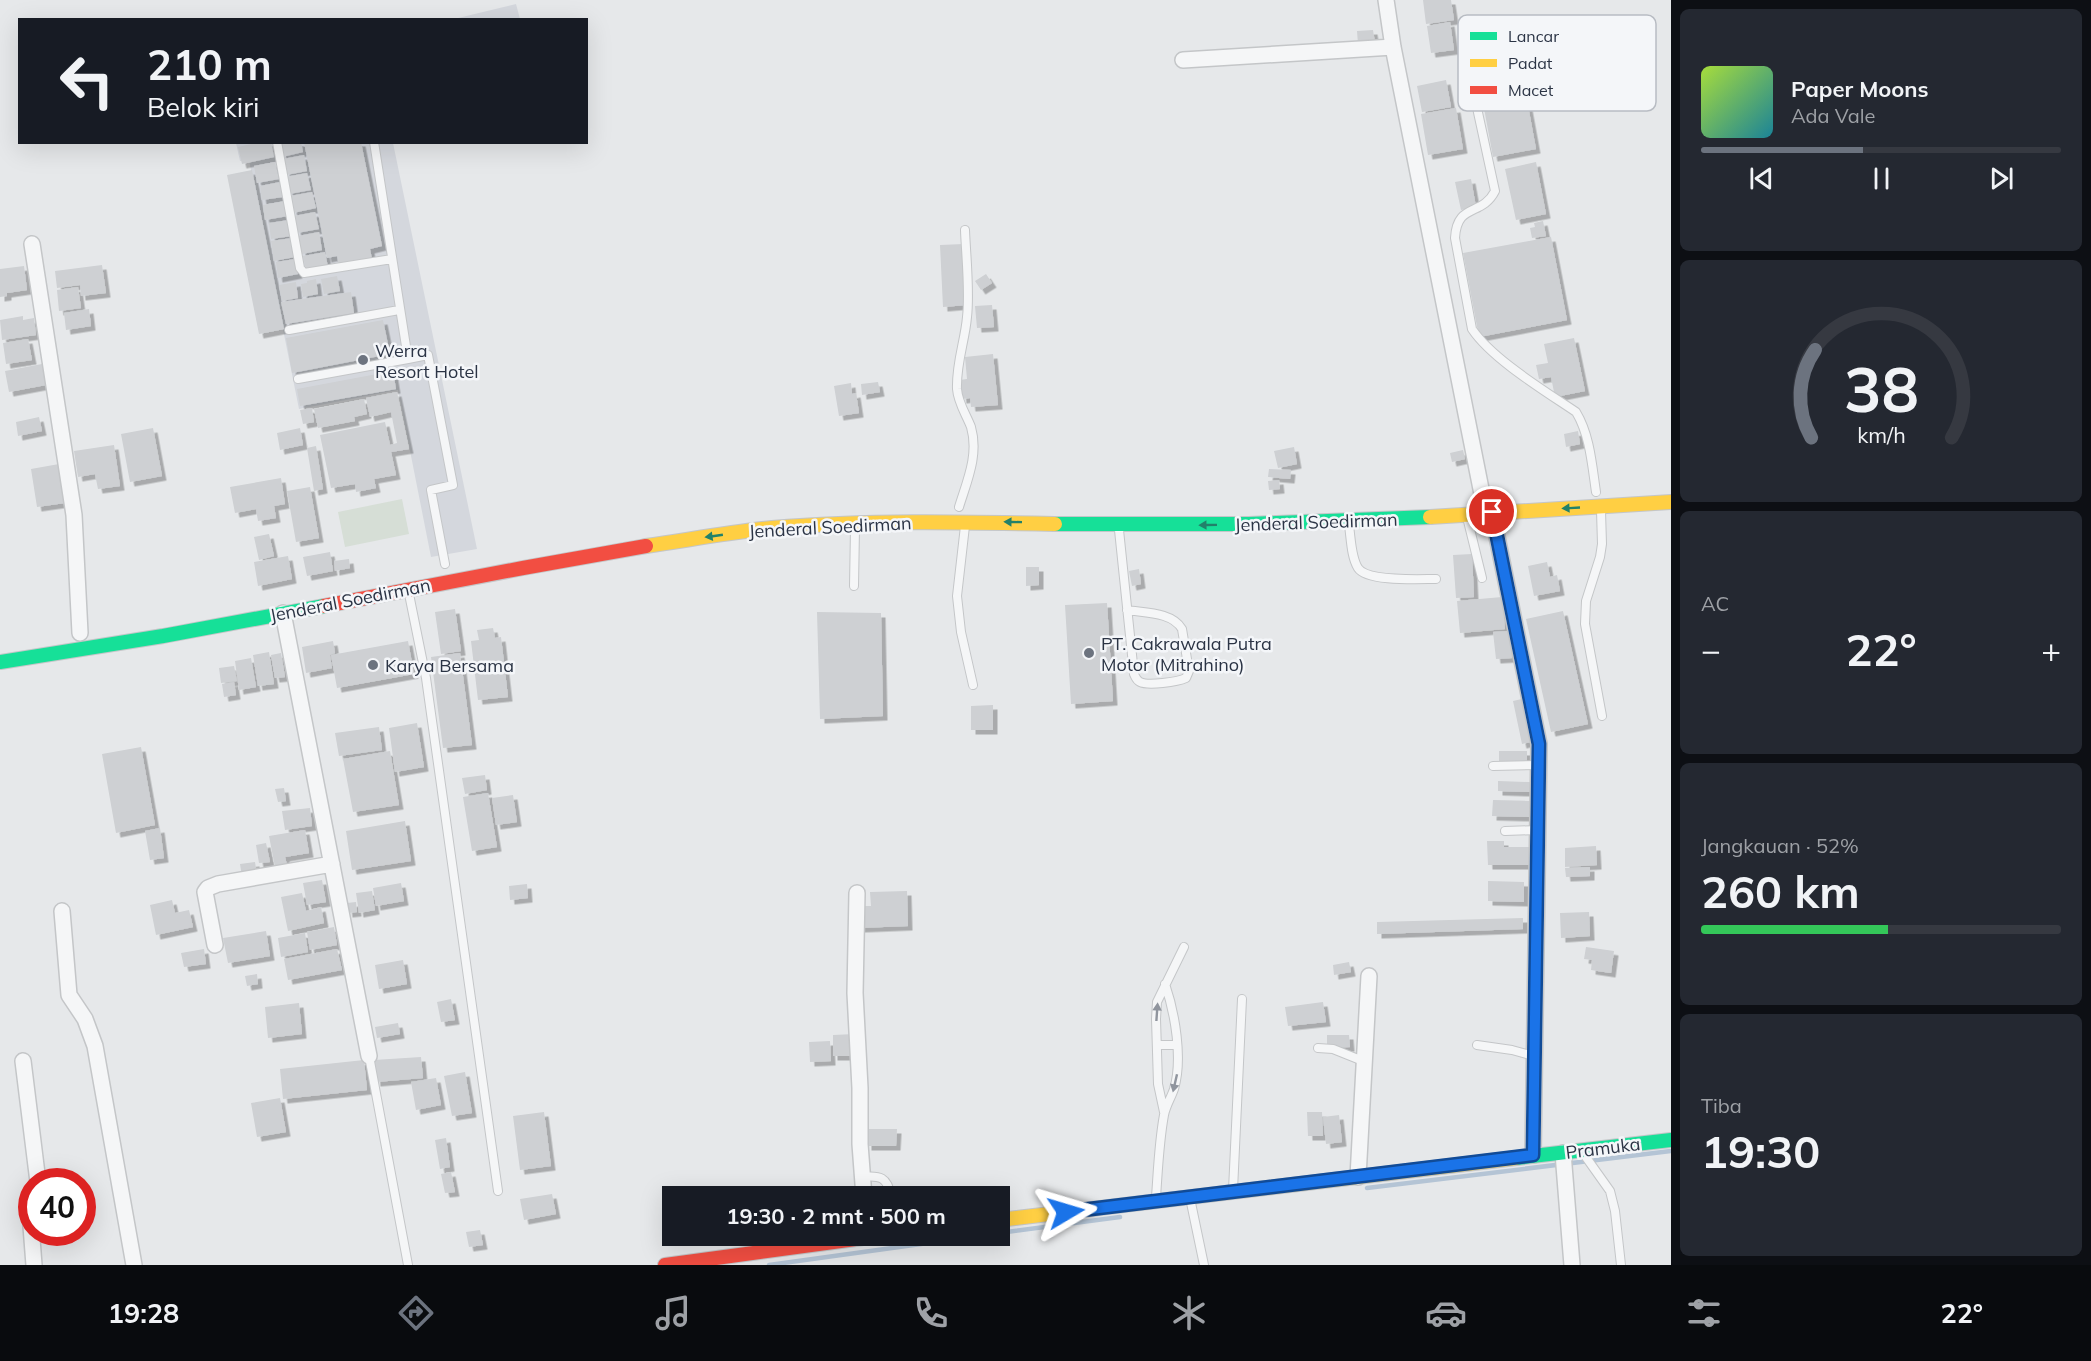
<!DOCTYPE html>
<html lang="id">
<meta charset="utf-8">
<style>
:root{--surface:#171b24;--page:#242831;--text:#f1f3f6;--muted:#9ea1a6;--line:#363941;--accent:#6c737f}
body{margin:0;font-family:Mulish,sans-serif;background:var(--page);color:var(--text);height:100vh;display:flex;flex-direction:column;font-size:22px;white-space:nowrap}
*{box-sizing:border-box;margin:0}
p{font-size:20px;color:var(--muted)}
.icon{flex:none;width:33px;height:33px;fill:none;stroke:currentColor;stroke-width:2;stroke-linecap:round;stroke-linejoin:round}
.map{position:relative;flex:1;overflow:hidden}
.side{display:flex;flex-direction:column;gap:9px;padding:9px;background:#0d0f14;width:420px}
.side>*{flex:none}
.guide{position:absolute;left:18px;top:18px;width:570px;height:126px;border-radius:0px;box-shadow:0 6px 24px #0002;background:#171b24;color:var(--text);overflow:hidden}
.speed{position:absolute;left:18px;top:1168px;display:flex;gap:12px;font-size:30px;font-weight:700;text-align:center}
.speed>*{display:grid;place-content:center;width:78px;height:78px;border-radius:50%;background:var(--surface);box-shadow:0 6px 24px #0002;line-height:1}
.speed .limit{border:9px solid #d22;background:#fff;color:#111}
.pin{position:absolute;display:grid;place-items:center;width:51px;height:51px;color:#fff;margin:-26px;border:3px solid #fff;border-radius:50%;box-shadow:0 2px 6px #0007}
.me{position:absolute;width:66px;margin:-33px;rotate:83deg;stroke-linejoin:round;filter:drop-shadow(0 0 4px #0008)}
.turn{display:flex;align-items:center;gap:21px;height:126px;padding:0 30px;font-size:27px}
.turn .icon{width:78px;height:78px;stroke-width:2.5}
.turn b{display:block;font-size:42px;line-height:51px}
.big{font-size:45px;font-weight:700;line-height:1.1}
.side .widget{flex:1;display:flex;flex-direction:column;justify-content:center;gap:9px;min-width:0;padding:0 21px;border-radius:9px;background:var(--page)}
.side .dial{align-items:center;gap:0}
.dial svg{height:156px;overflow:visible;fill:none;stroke:var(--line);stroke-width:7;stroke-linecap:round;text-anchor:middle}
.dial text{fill:var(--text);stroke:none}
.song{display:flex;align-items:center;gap:18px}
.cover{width:72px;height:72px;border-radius:9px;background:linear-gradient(135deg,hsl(80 70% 55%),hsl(190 70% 35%))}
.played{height:6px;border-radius:3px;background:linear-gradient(90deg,var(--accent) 45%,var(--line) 45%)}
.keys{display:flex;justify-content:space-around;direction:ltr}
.heat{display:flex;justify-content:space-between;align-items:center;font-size:33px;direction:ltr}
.charge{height:9px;border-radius:4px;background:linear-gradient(90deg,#34c759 52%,var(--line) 0)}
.trip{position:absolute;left:662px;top:1186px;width:348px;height:60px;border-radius:0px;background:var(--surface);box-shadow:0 6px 24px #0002;font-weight:700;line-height:60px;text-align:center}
.tabs{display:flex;height:96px;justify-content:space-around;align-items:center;background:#090b0e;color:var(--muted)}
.tabs .icon{width:42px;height:42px}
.tabs .selected{color:var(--accent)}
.tabs b{font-size:27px;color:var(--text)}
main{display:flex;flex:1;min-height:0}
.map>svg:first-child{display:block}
.built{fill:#d4d7dd}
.green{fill:#d6ded6}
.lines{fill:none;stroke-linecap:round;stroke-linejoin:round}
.stream{stroke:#b4c4d5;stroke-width:4.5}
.building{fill:#ced0d3;filter:url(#shadow)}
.lane-casing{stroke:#c4c6c8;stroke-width:10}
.street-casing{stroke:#c4c6c8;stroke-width:18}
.fast-casing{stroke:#c4c6c8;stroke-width:16}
.slow-casing{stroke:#c4c6c8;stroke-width:16}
.jam-casing{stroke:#c4c6c8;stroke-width:16}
.lane{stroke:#f5f6f7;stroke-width:8}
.street{stroke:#f5f6f7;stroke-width:15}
.fast{stroke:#16e098;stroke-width:14}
.slow{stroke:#ffcf43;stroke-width:14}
.jam{stroke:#f24e42;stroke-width:14}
.oneway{fill:#22816a}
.oneway2{fill:#90959e}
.route-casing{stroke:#114b97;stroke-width:15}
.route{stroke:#1a73e8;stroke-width:10}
.poi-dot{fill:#6c737f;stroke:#f4f6f9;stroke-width:2}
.labels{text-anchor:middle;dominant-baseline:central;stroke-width:5;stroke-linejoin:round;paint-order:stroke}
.poi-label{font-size:18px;fill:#2b3445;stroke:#f4f6f9;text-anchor:start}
.street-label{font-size:18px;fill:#2b3445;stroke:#f4f6f9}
.key{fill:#f4f6f9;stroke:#b8bcc3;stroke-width:1.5}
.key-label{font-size:16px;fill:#2b3445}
</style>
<main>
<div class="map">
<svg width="1671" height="1265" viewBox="0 0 1671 1265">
<defs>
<filter id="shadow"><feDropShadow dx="4.5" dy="4.5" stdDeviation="0" flood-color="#0004"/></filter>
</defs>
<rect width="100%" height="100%" fill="#e6e8ea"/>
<!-- built -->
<path class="built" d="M516,4L520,19H454Z
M236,143H393L477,549L431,557L398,390L299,409L249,160L240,161Z"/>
<!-- green -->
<path class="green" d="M402,499L409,534L345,547L338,512Z"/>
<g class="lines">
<!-- stream -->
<path class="stream" d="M1367,1188L1671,1151
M999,1233L1120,1217
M769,1265L979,1236"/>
</g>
<!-- building -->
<path class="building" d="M1423,0H1451L1454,20L1426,24Z
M1450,22L1454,50L1431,53L1427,26Z
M1373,30L1375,43L1358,44L1357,31Z
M1446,80L1451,107L1422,112L1417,86Z
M1524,84L1536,149L1493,157L1481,92Z
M1456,108L1463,149L1428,155L1421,114Z
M260,142H271L274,157L242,164L238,147Z
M280,142H301L303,152L282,157Z
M304,142H361L382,246L370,249L372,259L339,266L337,256L327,258Z
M304,155L307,171L286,175L283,159Z
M275,162L279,179L257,183L254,166Z
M1536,162L1546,214L1516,220L1505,169Z
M252,170L284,329L259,334L227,175Z
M307,173L311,190L289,194L285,177Z
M1471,179L1476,207L1461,210L1455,182Z
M280,182L283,197L262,200L260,186Z
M312,192L316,208L293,213L290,196Z
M285,201L288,216L265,220L263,205Z
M315,212L319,229L297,233L294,216Z
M289,220L292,236L271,239L269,223Z
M1543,221L1546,236L1532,238L1530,228L1535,227L1534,223Z
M319,232L322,250L302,254L298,236Z
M1551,237L1567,320L1479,337L1463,253Z
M292,238L295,257L274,261L271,241Z
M964,244L967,305L943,307L940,245Z
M325,252L328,267L306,271L303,256Z
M295,259L298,274L278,278L276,262Z
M102,265L106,293L81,296L80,285L57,288L55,271Z
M24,266L27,290L7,293V296L0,297V269Z
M986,274L992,283L981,290L975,281Z
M337,276L340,291L324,294L321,279Z
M316,279L318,294L303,297L301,284L307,283V281Z
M296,282L298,298L282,301L279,285Z
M78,287L81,308L59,311L57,290Z
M351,292L354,313L286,324L281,302Z
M992,305L994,327L977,328L975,306Z
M89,309L91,326L66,330L64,313Z
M23,316V320L34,318L36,335L2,340L0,320Z
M383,320L390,354L292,373L286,338Z
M1574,338L1585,391L1555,397L1551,377L1539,379L1536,365L1548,363L1544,344Z
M28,339L32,360L6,364L3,343Z
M993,354L998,405L971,407L970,398L962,399L960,380L967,379L965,357Z
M42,364L46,385L9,392L5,371Z
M393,371L396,389L300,406L297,389Z
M878,382L880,392L862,395L861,384Z
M851,383L852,394L856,393L859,413L839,416L834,386Z
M397,392L409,449L391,452L396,475L374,479L376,488L356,492L355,484L331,488L320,435L385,422L390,445L397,443L391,412L370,417L366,398Z
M364,399L367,414L354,417L355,421L318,428L314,409Z
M312,408L314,422L303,424L300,410Z
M39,417L42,431L18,436L16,422Z
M153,428L162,476L130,482L121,434Z
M300,428L303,445L280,450L277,433Z
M1578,431L1580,444L1566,447L1564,434Z
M114,445L120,486L98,489L95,474L78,477L74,451Z
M316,446L323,489L314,491L307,448Z
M1294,447L1297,464L1278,468L1274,451Z
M1463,450L1465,459L1452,462L1450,453Z
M59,464L65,503L37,507L31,469Z
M1269,469L1291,470L1290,479L1268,477Z
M281,478L285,504L274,506L276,518L258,521L256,509L235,513L230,487Z
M1279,480L1280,489L1269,490L1268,481Z
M310,487L319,538L296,542L287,491Z
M269,534L274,556L259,560L254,537Z
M330,552L333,571L307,576L303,557Z
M1472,554L1474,597L1456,598L1453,555Z
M288,556L292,579L258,586L254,562Z
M349,559L350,568L335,571L334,561Z
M1547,562L1550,577L1557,575L1560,591L1534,596L1528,566Z
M1026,567H1039V585L1026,586Z
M1139,569L1141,584L1132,586L1129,571Z
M1502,597L1505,629L1460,633L1457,601Z
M1107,603L1113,701L1071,704L1065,605Z
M455,609L461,651L441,654L435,612Z
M1563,611L1588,724L1551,732L1526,619Z
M817,612L881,613L883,716L820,719Z
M493,628L495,638L501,637L508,697L478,700L471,641L479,640L477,630Z
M1510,631L1512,658L1496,659L1493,632Z
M333,641L335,653L330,655L332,668L306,673L302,647Z
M408,641L414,674L337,688L331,655Z
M269,652L274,684L258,686L253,655Z
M281,653L285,677L275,678L271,655Z
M460,653L472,745L443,748L431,657Z
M251,658L256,687L239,690L235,661Z
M234,666L237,681L221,683L219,668Z
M234,682L236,695L224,697L222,684Z
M1526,698L1535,741L1522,744L1513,701Z
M993,705V730H971V706Z
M417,723L424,767L395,772L389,728Z
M379,727L382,750L339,756L335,733Z
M141,747L155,825L116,833L102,754Z
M390,751L399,805L353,812L343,759Z
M1499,751H1527V763L1499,764Z
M485,775L487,790L465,794L462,778Z
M1498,781L1530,782V792L1498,791Z
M284,788L286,801L278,802L275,789Z
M488,793L497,847L472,851L463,797Z
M513,795L517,822L496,825L492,798Z
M1493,800L1531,801L1530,817L1492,816Z
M310,808L312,826L285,830L282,811Z
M405,821L411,861L352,870L346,831Z
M160,828L164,858L150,860L145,831Z
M305,830L309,853L285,857L287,865L275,867L269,836Z
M1487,841H1504V847H1531L1532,865H1488Z
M266,843L270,862L259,863L256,845Z
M1596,846L1597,865L1565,867V848Z
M255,862L257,875L242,877L240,864Z
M1590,867V876L1566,877L1565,868Z
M322,880L326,902L307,905L303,883Z
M1488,881L1524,882V902L1488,901Z
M401,883L404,901L376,906L373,888Z
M527,884L528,898L510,900L509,886Z
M372,891L375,910L359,913L356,893Z
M907,891L908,926L859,928L858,906H871L870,892Z
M302,893L306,911L321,907L324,923L288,931L281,897Z
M172,900L175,913L189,910L193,927L156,935L150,905Z
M356,902L357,912L348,913L347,903Z
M1589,912L1590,936L1561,938L1560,913Z
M1523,918V929L1377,934V922Z
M334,927L337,945L310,950L307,932Z
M266,931L270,956L228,963L223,938Z
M305,933L308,952L281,957L278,938Z
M1586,947L1614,951L1611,973L1591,970L1592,960L1584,959Z
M204,949L206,964L184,967L181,953Z
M337,949L342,970L288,980L284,959Z
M403,960L407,984L379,989L375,965Z
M1349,962L1351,972L1334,975L1333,965Z
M257,974L258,984L247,986L245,976Z
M451,999L455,1020L441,1022L437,1002Z
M1323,1002L1326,1022L1288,1026L1285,1007Z
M299,1003L302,1034L268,1038L265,1007Z
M398,1023L400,1034L377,1038L375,1027Z
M855,1034V1056H833V1035Z
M1327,1035H1349L1350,1047L1327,1048Z
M830,1041L831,1061L810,1062L809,1042Z
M421,1057L423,1078L376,1082L374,1060Z
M364,1060L367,1090L283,1099L280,1069Z
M465,1072L472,1113L452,1116L444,1076Z
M436,1078L441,1105L416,1110L411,1082Z
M280,1098L286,1132L257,1137L251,1103Z
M544,1112L551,1166L520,1170L513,1116Z
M1307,1112H1322L1323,1136H1308Z
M1339,1115L1342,1142L1326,1144L1323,1117Z
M867,1129H897L896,1146H867Z
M446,1138L450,1167L440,1169L435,1140Z
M451,1172L455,1192L445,1193L441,1174Z
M552,1194L556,1214L524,1220L520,1199Z
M480,1230L483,1245L469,1247L466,1232Z"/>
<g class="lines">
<!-- lane casing -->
<g class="lane-casing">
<path id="lane" d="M1474,94L1495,191C1482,217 1457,202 1455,238L1472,329C1492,359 1545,391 1576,412C1590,435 1592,465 1596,492
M277,142L300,268L304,273L392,259
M374,142L408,359L428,355L453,485L431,490L445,564
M289,330L399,310
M298,379L408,359
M959,507C967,481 979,455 971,427C966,414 958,403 957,389C956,363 965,341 967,317C970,291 966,256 965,230
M1601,511L1602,544L1600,557L1586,601L1585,624L1602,716
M1468,521L1482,578
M965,526L957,596L961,632L973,685
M1349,526C1351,538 1351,557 1358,568C1367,582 1419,579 1436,579
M1119,530L1134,674C1136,678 1136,680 1140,682C1148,686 1177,682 1186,678L1189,671L1182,629C1172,612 1145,613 1127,610
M854,586L855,528
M409,594L426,678L498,1191
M1493,766L1539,765
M1505,831L1538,830
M1157,1045H1177
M1477,1045L1512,1050L1534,1056
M1318,1048L1333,1049L1363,1061
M369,1056L408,1265
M1164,1112L1158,1084L1156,1019L1157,1002L1184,947
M1583,1153L1610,1191L1615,1211L1621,1265
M862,1177C880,1175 888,1177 891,1197
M1233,1190L1242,999
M1156,1197C1158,1170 1159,1142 1164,1115C1166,1105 1171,1098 1174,1089C1183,1059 1175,1013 1165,984
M1190,1198L1204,1265"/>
</g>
<!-- street casing -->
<g class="street-casing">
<path id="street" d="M1386,0L1393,47L1483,499
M1183,60L1393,47
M32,244L74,515L80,633
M1492,512L1539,744L1533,1155
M283,613L369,1056
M857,893L855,993L860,1088V1144L864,1197
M62,911L69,995L85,1019L95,1046L134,1265
M215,945L205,892L208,888L218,884L332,864
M23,1061L38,1182
M1563,1153L1572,1265
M1358,1177L1369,976
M32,1201L30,1213L34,1265"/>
</g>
<!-- fast casing -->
<g class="fast-casing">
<path id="fast" d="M1055,524H1249L1430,517
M0,662L163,636L324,606
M1516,1158L1671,1140"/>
</g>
<!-- slow casing -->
<g class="slow-casing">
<path id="slow" d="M1430,517L1671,502
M646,546C688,540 730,532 772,528C866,520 961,522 1055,524
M999,1220L1516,1158"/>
</g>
<!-- jam casing -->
<g class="jam-casing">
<path id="jam" d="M324,606L523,568L646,546
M665,1265L878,1236"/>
</g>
<!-- lane -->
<use href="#lane" class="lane"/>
<!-- street -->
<use href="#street" class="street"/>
<!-- fast -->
<use href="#fast" class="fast"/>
<!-- slow -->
<use href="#slow" class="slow"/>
<!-- jam -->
<use href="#jam" class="jam"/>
</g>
<!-- one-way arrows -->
<defs><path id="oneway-solid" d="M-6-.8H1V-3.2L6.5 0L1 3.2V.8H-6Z" transform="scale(1.5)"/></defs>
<g class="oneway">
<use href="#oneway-solid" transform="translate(1571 508) rotate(177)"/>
<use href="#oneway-solid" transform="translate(1013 522) rotate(-179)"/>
<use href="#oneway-solid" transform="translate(1208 525) rotate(179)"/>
<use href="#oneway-solid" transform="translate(714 536) rotate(172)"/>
</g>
<g class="oneway2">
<use href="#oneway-solid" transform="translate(1157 1012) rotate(-86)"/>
<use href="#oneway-solid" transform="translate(1175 1083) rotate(103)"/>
</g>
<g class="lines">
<!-- route casing -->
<g class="route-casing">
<path id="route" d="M1066,1212L1533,1155L1539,744L1492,512"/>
</g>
<!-- route -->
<use href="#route" class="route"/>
</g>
<!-- markers -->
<g class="poi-dot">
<circle cx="363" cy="360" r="6"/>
<circle cx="1089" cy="653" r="6"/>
<circle cx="373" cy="665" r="6"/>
</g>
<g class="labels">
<!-- poi labels -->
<g class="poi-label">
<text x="375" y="350">Werra<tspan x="375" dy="21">Resort Hotel</tspan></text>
<text x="1101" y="643">PT. Cakrawala Putra<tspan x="1101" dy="21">Motor (Mitrahino)</tspan></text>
<text x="385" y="665">Karya Bersama</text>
</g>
<!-- street labels -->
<g class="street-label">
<text transform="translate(1316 522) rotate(-2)">Jenderal Soedirman</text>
<text transform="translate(830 527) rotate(-3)">Jenderal Soedirman</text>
<text transform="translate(350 600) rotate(-11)">Jenderal Soedirman</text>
<text transform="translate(1603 1148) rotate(-7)">Pramuka</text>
</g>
</g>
<!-- legend -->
<rect x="1458" y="15" width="198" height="96" rx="9" class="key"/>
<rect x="1470" y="32" width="27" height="8" fill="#16e098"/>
<rect x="1470" y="59" width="27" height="8" fill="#ffcf43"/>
<rect x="1470" y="86" width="27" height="8" fill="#f24e42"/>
<g class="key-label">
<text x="1508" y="42">Lancar</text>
<text x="1508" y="69">Padat</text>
<text x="1508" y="96">Macet</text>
</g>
</svg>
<div class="speed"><div class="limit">40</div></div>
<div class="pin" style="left:1492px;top:512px;background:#d93025"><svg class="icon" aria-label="arrive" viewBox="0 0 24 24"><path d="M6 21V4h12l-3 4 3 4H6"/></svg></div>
<svg class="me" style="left:1066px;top:1212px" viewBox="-20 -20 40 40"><path d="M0-17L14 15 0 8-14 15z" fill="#1a73e8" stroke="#fff" stroke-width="4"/></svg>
<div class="trip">19:30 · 2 mnt · 500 m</div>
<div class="guide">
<div class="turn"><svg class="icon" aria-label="left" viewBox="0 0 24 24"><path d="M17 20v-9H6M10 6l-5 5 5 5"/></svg><div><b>210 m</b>Belok kiri</div></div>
</div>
</div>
<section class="side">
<div class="widget">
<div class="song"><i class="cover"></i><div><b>Paper Moons</b><p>Ada Vale</p></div></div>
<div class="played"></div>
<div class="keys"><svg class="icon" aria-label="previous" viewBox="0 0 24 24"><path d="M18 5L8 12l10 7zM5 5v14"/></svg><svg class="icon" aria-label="pause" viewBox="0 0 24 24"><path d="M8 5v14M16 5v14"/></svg><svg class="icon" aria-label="next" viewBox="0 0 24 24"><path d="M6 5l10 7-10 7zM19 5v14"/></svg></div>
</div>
<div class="widget dial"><svg viewBox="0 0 100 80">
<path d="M14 69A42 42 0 1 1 86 69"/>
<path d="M14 69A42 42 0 0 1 16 24" stroke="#6c737f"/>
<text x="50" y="56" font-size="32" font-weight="700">38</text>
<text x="50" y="72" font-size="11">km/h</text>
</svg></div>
<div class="widget"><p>AC</p>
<div class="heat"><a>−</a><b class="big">22°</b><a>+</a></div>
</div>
<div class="widget"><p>Jangkauan · 52%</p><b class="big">260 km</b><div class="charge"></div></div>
<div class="widget"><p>Tiba</p><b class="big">19:30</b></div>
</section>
</main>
<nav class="tabs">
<b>19:28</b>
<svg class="icon selected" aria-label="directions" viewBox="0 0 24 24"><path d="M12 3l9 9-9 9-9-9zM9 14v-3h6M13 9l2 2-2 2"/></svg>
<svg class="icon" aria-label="music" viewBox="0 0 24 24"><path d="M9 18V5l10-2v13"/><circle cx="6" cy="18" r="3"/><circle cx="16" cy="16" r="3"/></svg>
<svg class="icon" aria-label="phone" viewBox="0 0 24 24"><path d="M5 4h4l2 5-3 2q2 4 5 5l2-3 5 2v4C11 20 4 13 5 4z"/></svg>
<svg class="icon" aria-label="climate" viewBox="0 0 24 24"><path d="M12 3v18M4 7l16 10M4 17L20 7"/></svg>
<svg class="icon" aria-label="car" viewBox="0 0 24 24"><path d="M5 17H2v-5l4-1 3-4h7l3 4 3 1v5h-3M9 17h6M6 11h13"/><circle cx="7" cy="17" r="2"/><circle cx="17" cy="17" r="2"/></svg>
<svg class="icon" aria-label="filters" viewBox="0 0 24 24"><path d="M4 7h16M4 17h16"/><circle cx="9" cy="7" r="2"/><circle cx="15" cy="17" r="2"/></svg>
<b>22°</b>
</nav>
